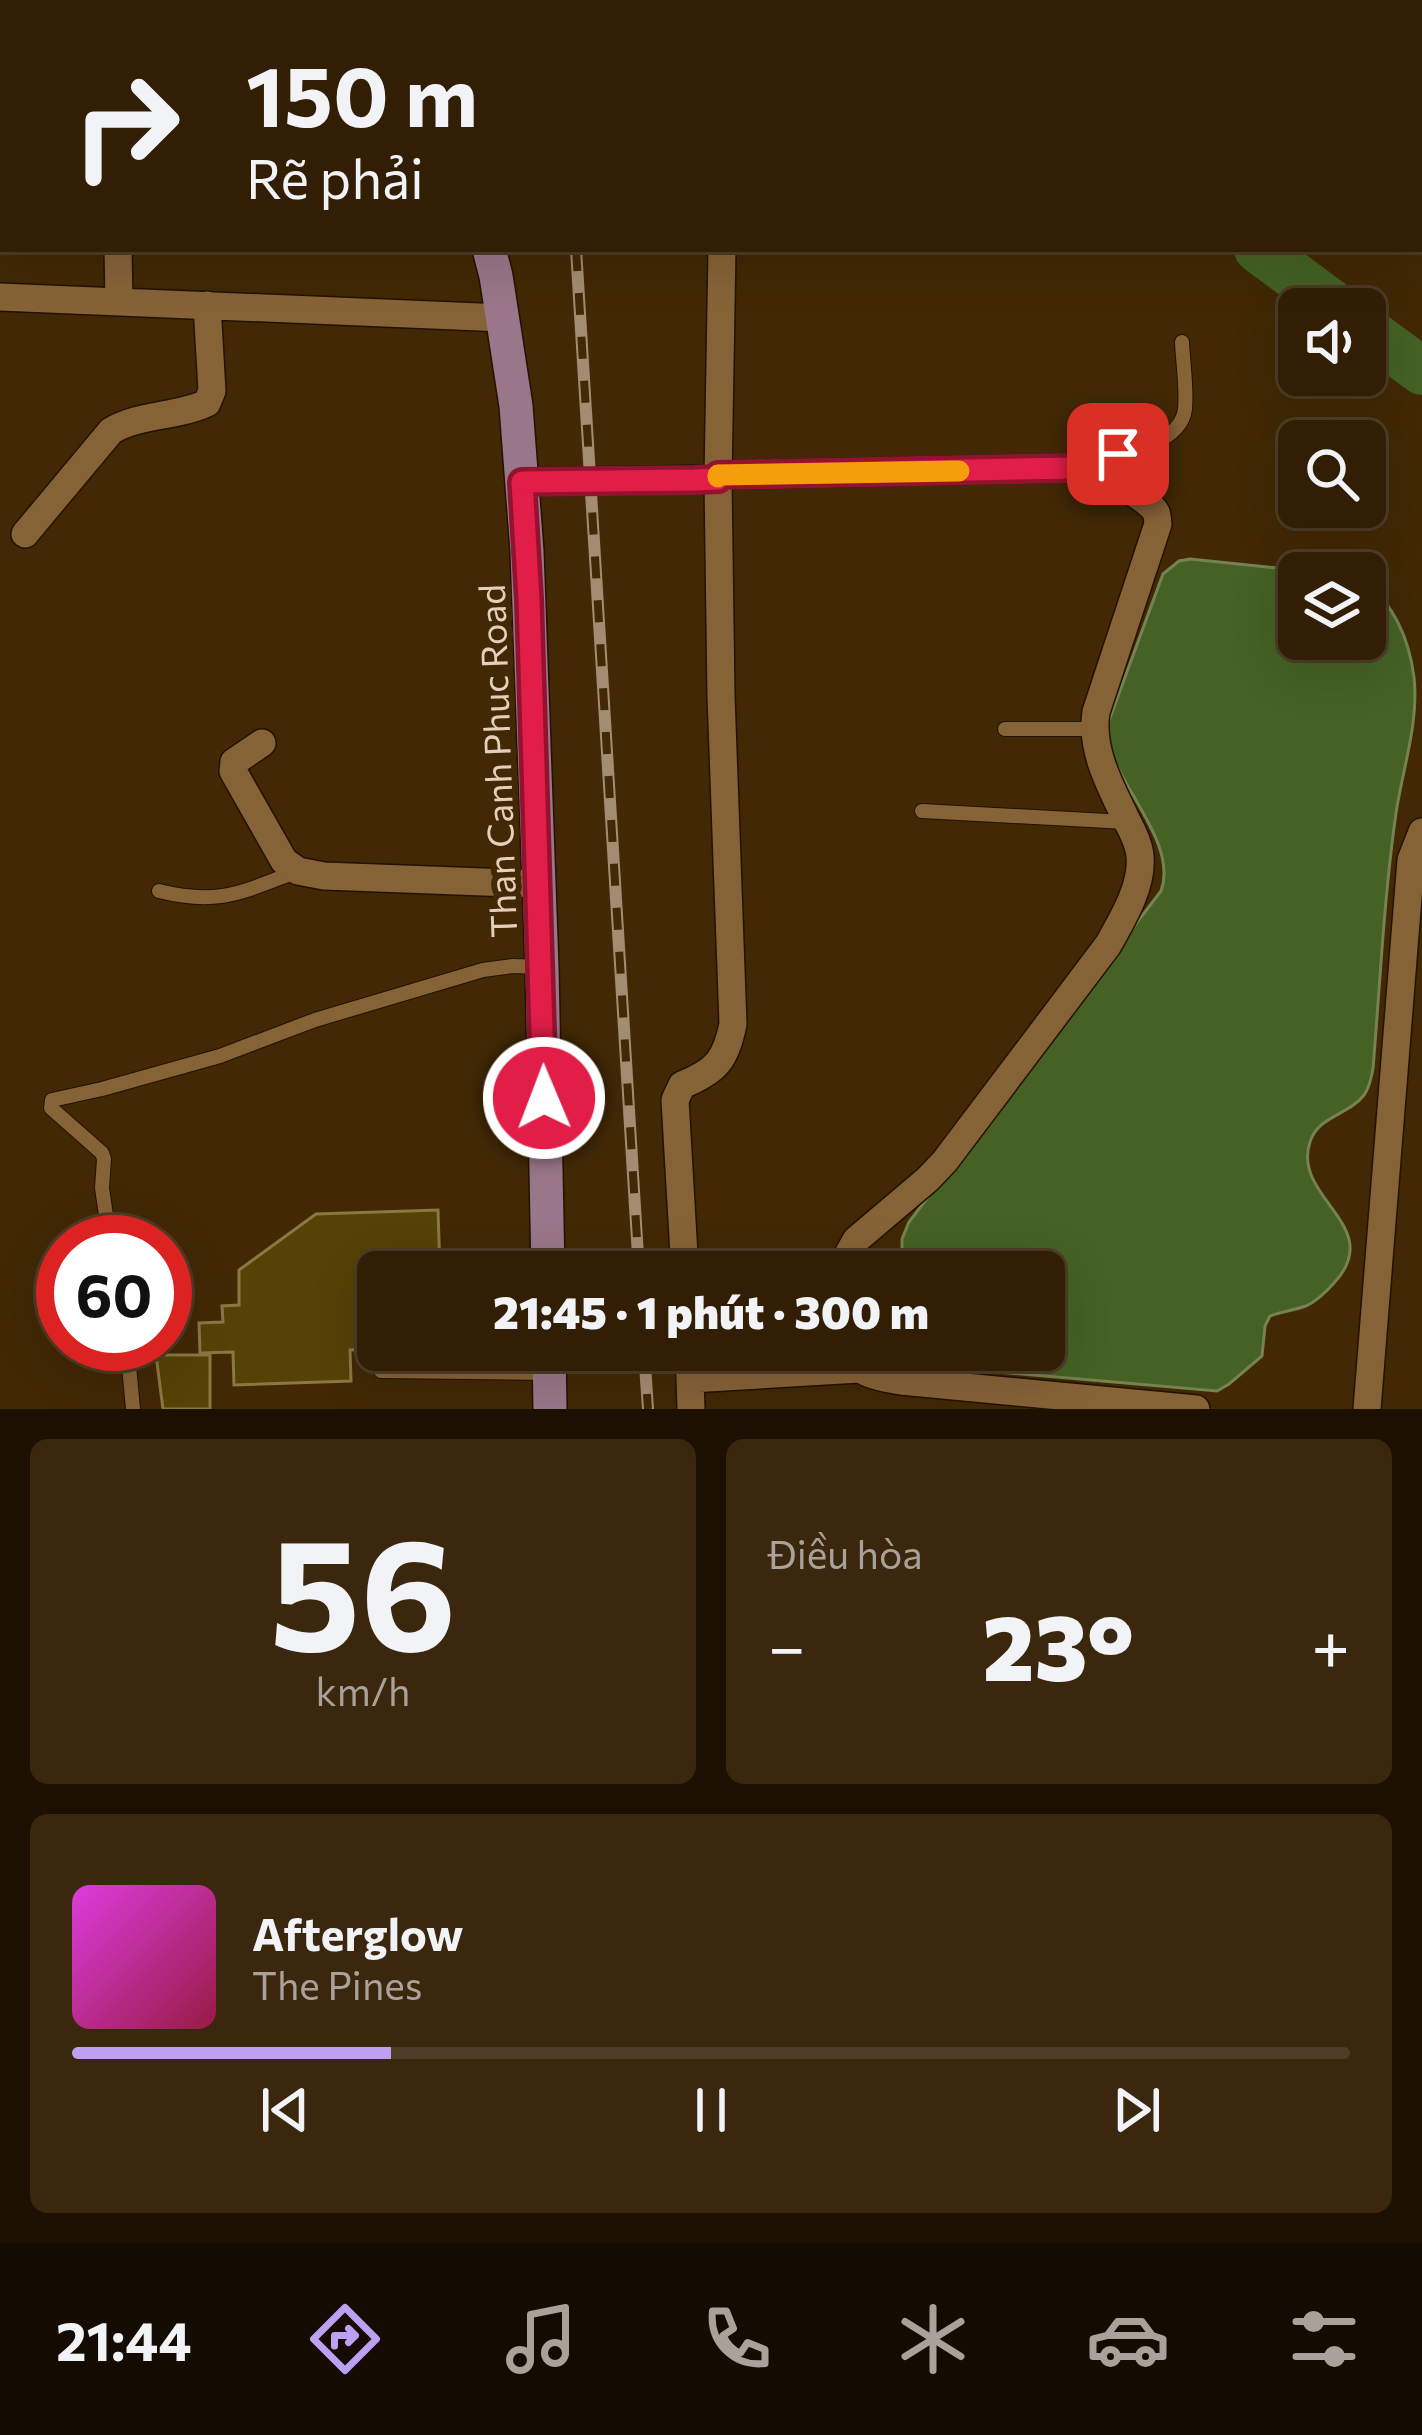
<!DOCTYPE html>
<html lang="vi">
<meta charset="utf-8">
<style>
:root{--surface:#321e04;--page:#3a270e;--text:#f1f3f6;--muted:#a8a29a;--line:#4d3c26;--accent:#bca0f2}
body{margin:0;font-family:Commissioner,sans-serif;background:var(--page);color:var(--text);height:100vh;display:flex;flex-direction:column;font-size:45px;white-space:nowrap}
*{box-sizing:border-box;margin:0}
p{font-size:39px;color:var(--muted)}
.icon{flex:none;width:66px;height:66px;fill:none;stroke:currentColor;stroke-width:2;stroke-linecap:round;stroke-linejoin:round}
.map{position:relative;height:1409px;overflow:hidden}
.panel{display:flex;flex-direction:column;gap:30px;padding:30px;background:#1c1002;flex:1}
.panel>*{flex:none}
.banner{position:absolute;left:0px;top:0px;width:1422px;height:252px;box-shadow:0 12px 48px #0002,0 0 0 3px var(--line);background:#321e04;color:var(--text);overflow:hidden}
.controls{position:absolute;left:1278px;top:288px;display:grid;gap:24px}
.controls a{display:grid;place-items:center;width:108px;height:108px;border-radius:18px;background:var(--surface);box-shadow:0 12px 48px #0002,0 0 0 3px var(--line);font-size:60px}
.speed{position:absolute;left:36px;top:1215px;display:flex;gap:24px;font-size:60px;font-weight:700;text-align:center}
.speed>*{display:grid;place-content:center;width:156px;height:156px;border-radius:50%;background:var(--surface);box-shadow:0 12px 48px #0002,0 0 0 3px var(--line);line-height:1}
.speed .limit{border:18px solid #d22;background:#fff;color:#111}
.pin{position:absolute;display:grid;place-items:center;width:102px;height:102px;color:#fff;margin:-51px;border-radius:24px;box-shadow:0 6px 18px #0006}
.me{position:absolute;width:132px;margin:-66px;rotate:359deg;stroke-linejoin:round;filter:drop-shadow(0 0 9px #0008)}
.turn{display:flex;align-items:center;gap:42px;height:252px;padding:0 48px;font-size:54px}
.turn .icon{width:156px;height:156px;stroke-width:2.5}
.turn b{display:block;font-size:84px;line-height:102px}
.big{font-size:90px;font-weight:800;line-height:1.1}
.panel .widget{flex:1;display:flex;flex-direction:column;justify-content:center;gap:18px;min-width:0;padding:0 42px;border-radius:18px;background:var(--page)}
.panel .dial{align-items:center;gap:0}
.dial b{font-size:156px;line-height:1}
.song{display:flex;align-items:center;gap:36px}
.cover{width:144px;height:144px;border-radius:18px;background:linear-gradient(135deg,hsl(300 70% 55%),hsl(340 70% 35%))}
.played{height:12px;border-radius:6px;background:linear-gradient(90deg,var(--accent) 25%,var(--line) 25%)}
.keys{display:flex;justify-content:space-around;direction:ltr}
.heat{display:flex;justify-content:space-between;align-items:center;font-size:66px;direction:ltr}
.panel .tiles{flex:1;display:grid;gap:30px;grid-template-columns:1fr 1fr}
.widget:last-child{grid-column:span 2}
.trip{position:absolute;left:357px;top:1251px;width:708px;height:120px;border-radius:18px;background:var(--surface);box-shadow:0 12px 48px #0002,0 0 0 3px var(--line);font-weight:800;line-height:120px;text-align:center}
.dock{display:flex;height:192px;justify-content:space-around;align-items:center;background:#140c02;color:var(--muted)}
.dock .icon{width:84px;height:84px}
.dock .current{color:var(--accent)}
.dock b{font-size:54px;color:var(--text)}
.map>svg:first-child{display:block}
.water{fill:#456124;stroke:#758251;stroke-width:3}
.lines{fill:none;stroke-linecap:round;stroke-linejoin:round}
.river{stroke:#456124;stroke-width:48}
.building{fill:#544206;stroke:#8a7742;stroke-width:3}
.service-casing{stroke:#231200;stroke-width:16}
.minor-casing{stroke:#231200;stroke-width:30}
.primary-casing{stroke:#231200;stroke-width:36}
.service{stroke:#866237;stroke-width:14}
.minor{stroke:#866237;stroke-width:27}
.primary{stroke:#997689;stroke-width:33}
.rail-casing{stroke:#a38c71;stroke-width:12}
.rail{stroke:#422805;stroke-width:8;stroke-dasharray:22;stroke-linecap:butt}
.route-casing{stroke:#92132f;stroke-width:30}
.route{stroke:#e11d48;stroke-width:21}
.slow{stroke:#f59e0b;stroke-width:21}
.labels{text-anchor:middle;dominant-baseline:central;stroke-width:12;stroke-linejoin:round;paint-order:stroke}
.street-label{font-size:36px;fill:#e4d0ba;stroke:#422805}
</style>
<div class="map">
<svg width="1422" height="1409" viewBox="0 0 1422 1409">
<rect width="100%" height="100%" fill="#422805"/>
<!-- water -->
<path class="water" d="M1190,559L1326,573H1299V639H1365V582C1394,605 1409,639 1414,677C1419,723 1403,767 1396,813C1384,897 1380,984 1373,1069C1371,1077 1370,1087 1364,1095C1349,1115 1318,1116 1310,1142C1291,1198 1387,1226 1334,1283C1326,1292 1317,1301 1306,1306C1294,1310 1281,1312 1270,1316L1265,1326L1262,1356L1229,1384L1217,1391L918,1365L911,1362L904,1350H1044V1272H902V1239L909,1222L1161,891C1177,848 1127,795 1112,755C1108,746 1108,736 1107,726L1163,574L1179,561Z"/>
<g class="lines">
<!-- river -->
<path class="river" d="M1230,0V3
M1258,249L1339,309
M1365,329L1422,371"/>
</g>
<!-- building -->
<path class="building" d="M438,1210L440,1272H378V1349L350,1350L351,1381L234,1385L233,1352L200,1353L199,1323L223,1322L222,1306L239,1305V1270L316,1214Z
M156,1355H210V1409H163Z"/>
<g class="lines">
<!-- service casing -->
<g class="service-casing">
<path id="service" d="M1081,465C1112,456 1181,447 1185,409C1187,388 1183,364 1182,342
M1005,729H1093
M922,811L1126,822
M159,891C219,906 242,892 298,871
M110,1242L102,1188L104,1159L102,1153L51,1108L52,1100L102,1089L220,1056L315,1020L483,970L513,966L542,967
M127,1344L133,1409
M381,1371L549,1373"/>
</g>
<!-- minor casing -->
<g class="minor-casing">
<path id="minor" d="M728,3V0
M0,171H3
M118,249L119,300
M0,297L503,318
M718,475L1072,468C1093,472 1136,491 1151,506C1158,513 1157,515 1158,524L1096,712C1090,751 1111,787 1127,821C1133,832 1139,844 1140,856C1143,886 1122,920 1108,945L945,1161L928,1179L856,1240L847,1256L844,1272
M522,482L718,479
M25,534L111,431C139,414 177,417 207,403L212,391L207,305
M262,743L234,762L233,771L284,861L298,871L324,876L539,884
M685,1272L675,1100L682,1085C717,1071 726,1059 733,1024L721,696L718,479L722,249
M689,1350L691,1409
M846,1350C854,1374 878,1377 901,1381L1196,1409
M690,1379L859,1369
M1367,1409L1411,860L1422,832"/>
</g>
<!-- primary casing -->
<g class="primary-casing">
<path id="primary" d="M424,0L425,3
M489,249L496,276L516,406L527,551L542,967L548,1272
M549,1350L550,1409"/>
</g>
<!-- service -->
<use href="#service" class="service"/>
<!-- minor -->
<use href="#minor" class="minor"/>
<!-- primary -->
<use href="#primary" class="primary"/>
<!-- rail casing -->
<g class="rail-casing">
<path id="rail" d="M561,0L562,3
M576,249L639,1272
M644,1350L648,1409"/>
</g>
<!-- rail -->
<use href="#rail" class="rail"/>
</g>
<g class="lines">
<!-- route casing -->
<g class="route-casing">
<path id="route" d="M544,1098L529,599L522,482L694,480L718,479V475L1072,468L1118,454"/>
</g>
<!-- route -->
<use href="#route" class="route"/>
<!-- slow -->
<path class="slow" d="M718,477V475L959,471"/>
</g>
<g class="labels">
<!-- street labels -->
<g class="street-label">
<text transform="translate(496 761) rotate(-92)">Than Canh Phuc Road</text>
</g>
</g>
</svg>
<div class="controls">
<a><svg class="icon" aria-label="sound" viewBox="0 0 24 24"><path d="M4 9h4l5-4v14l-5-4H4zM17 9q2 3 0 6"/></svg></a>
<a><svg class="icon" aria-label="search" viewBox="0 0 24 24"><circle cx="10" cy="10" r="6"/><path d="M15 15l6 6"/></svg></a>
<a><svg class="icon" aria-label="layers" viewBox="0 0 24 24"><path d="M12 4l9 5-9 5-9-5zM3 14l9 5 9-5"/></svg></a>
</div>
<div class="speed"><div class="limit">60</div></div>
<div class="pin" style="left:1118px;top:454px;background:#d93025"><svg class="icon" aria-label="arrive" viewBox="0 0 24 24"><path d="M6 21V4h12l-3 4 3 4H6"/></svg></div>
<svg class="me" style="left:544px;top:1098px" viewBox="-20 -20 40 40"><circle r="17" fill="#e11d48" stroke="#fff" stroke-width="3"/><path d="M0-11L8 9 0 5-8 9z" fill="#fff"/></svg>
<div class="trip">21:45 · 1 phút · 300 m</div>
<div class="banner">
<div class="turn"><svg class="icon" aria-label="right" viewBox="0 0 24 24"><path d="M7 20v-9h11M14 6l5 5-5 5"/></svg><div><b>150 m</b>Rẽ phải</div></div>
</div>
</div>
<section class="panel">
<div class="tiles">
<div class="widget dial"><b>56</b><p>km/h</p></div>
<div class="widget"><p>Điều hòa</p>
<div class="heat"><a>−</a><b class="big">23°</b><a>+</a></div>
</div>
<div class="widget">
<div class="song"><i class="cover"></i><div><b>Afterglow</b><p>The Pines</p></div></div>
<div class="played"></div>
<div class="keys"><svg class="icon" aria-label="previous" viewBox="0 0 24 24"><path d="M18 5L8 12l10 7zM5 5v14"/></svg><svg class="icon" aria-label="pause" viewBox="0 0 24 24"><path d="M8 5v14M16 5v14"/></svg><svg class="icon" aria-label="next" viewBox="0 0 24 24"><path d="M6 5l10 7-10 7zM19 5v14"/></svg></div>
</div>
</div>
</section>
<nav class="dock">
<b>21:44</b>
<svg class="icon current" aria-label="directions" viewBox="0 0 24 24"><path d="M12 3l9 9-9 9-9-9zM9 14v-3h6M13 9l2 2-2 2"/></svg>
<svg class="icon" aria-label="music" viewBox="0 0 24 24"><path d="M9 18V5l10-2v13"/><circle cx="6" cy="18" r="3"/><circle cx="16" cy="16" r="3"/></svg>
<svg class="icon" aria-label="phone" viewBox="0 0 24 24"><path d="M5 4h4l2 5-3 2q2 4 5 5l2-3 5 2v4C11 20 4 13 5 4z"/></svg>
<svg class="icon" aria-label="climate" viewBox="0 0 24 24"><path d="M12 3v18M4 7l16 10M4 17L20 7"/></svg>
<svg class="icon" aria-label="car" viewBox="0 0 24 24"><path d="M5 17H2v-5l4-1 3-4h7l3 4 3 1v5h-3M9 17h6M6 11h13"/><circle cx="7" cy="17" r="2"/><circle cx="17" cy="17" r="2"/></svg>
<svg class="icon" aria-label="filters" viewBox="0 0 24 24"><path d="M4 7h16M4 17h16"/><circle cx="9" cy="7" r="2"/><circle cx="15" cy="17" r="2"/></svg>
</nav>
